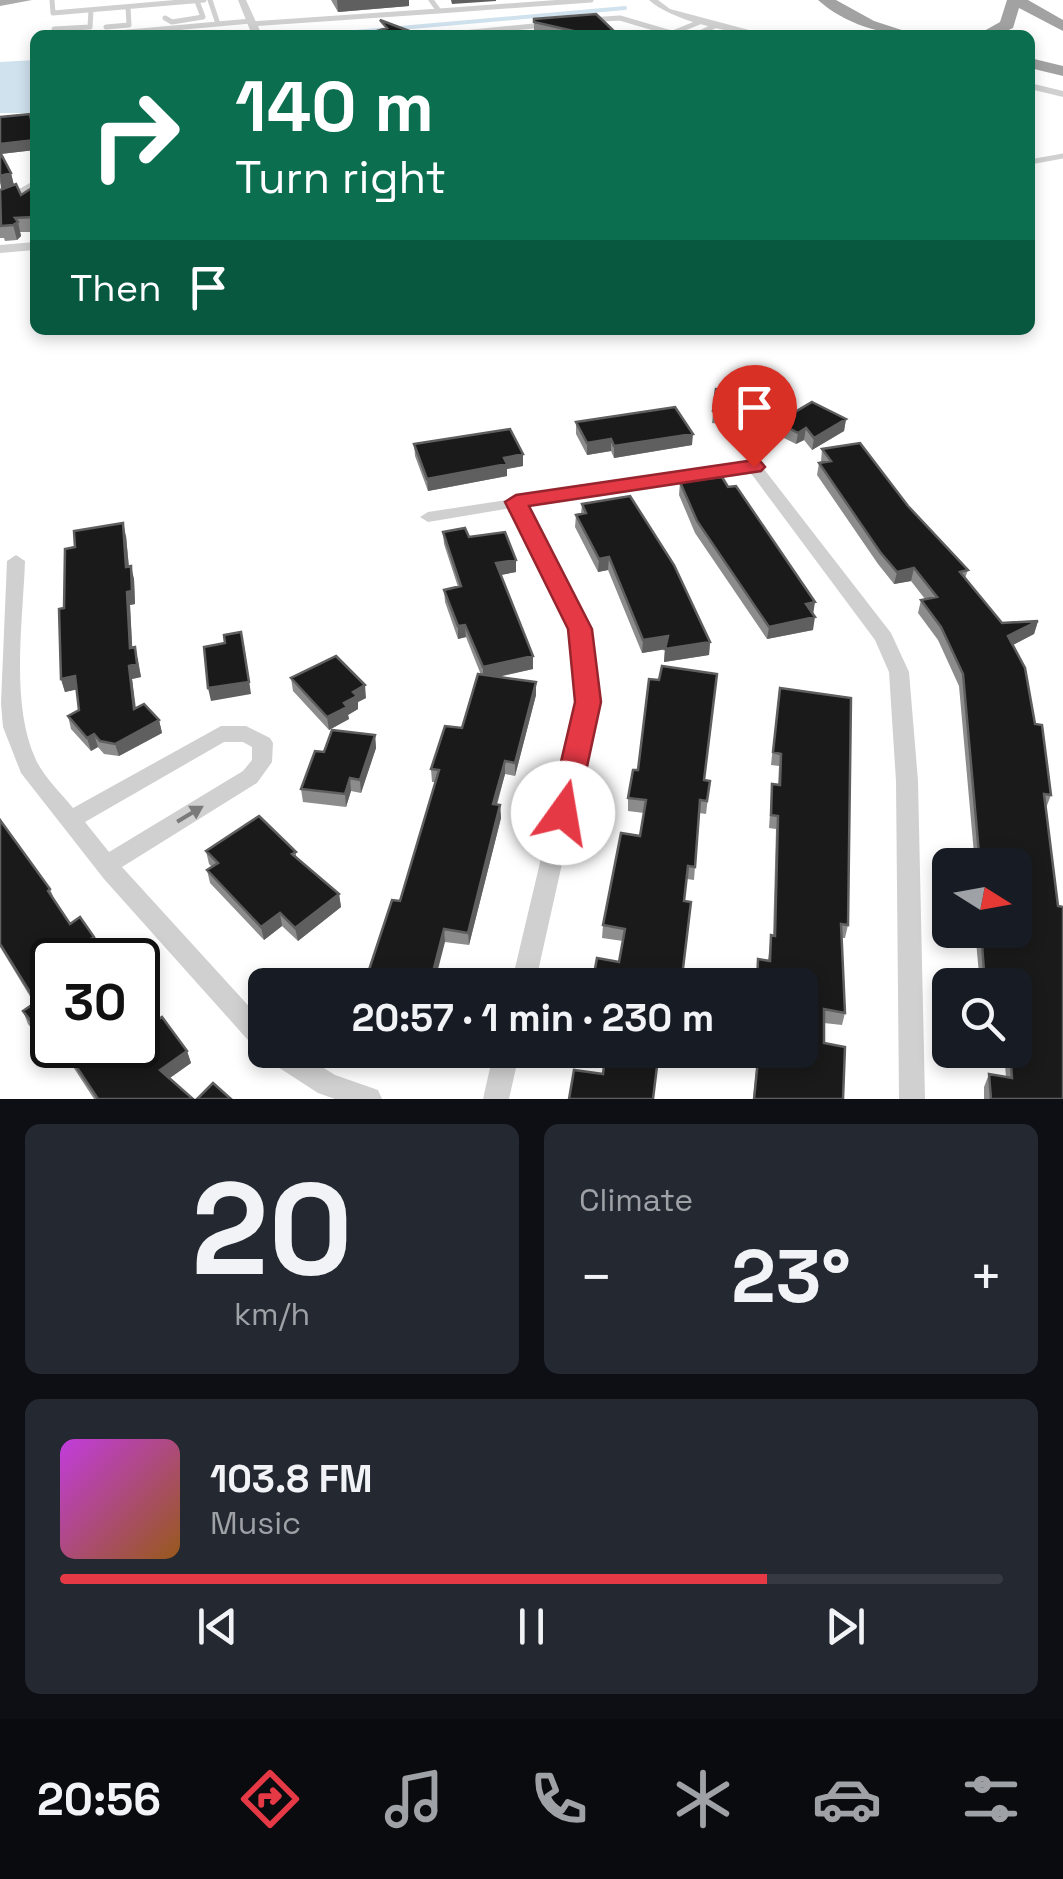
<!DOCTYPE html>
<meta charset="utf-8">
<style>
:root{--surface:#171b24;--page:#242831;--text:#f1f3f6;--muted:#9ea1a6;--line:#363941;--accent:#e63946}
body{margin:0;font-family:"Space Grotesk",sans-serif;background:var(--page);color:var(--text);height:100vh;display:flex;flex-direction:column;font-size:38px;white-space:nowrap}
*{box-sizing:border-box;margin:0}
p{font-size:32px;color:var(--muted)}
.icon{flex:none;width:55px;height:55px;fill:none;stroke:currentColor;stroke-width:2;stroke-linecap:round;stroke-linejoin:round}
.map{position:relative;height:1099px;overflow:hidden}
.drawer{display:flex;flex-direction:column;gap:25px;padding:25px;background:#0d0f14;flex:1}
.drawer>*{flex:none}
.hud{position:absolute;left:30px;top:30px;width:1005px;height:305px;border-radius:15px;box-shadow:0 5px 15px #0003;background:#0b6e4f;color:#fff;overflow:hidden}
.needle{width:65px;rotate:101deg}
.tools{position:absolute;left:932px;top:848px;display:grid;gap:20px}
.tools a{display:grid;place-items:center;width:100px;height:100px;border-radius:15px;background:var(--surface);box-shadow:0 5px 15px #0003;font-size:50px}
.speed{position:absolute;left:30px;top:938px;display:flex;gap:20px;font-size:50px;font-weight:700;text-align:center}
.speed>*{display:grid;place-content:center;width:130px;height:130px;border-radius:50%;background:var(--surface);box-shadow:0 5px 15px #0003;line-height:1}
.speed .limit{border:5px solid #111;border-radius:15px;background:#fff;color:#111}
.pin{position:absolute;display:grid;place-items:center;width:85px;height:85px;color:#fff;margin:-102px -42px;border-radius:50% 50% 50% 0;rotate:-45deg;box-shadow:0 0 10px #0007}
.pin .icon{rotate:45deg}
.me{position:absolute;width:110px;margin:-55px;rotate:13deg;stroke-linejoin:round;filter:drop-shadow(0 0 8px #0008)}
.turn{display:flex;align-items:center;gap:35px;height:210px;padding:0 40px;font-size:45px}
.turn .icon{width:130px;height:130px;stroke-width:2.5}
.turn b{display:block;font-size:70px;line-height:85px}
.then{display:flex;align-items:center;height:95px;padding:0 40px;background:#0003;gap:20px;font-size:38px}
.big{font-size:75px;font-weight:800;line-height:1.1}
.drawer .widget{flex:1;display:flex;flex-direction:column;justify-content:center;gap:15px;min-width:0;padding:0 35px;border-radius:15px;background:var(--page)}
.drawer .dial{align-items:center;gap:0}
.dial b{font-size:130px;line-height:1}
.song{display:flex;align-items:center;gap:30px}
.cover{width:120px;height:120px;border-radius:15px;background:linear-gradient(135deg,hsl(290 70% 55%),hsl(30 70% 35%))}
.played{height:10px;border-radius:5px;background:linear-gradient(90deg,var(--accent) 75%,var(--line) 75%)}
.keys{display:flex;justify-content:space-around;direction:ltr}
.heat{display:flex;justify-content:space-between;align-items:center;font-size:55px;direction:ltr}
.drawer .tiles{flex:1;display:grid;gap:25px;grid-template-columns:1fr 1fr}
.widget:last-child{grid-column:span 2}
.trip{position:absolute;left:248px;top:968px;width:570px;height:100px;border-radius:15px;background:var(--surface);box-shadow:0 5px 15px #0003;font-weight:800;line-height:100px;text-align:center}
.tab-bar{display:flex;height:160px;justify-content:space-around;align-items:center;background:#090b0e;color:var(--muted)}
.tab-bar .icon{width:70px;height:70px}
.tab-bar .selected{color:var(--accent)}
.tab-bar b{font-size:45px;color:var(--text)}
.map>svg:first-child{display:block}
.water{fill:#cfe2ee}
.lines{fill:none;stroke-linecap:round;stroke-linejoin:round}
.stream{stroke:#cfe2ee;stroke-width:4}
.service{stroke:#d0d0d0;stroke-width:5}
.minor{fill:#d0d0d0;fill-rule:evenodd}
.primary{fill:#ababab;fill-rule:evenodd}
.trunk{fill:#a2a2a2;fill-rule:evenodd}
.wall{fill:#8c8c8c}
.shaded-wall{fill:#5f5f5f}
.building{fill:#1a1a1a;stroke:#5f5f5f;stroke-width:2.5}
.oneway{fill:#7a7a7a}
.route{fill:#e63946;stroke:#96252e;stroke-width:2.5}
</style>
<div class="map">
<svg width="1063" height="1099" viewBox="0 0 1063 1099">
<rect width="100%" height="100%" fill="#fff"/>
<!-- water -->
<path class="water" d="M35,60V113H0V62Z"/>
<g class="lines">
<!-- stream -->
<path class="stream" d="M333,34L625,8"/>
<!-- service -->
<path class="service" d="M52,0L53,13L204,0
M210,0L218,24
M431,0L439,11L591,0
M165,18L172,22L203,17L197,1
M589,20L620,18L671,33
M252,24L439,11
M106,27L129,25L128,7
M54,29L90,27L91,10
M96,35L251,21
M442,35L544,25
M668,35L702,21
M695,35L717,25
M1030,162L1063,156"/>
<!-- minor -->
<path class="minor" d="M238,0H246L262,35H252Z
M649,0H658L670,9L768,35C736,35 671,21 649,0Z
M1030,83L1063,91V97L1030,89Z
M35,180V188L0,201V193L21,188Z
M35,242V250L0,253V245Z
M754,462L760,464L891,633L909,672L918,781L925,1099H899L896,781L889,672L875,640L750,472L526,506L589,629L598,702L535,985H511L578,702L571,629L511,508L428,522L420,517L428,512Z
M16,555L25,561C23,621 10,705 36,760C44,777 61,793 73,808L221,726H246L270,738L273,743L272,762L257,783L122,867L265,1024V1050H295L335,1075L378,1090L382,1099H335L318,1093L264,1058L104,879L21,773L3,727L1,703L7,561ZM224,742H243L252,747V760L243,771L109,852L85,822Z
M494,1050H520L509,1099H483Z"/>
<!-- primary -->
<path class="primary" d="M0,0H32L0,6Z"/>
<!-- trunk -->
<path class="trunk" d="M818,0H836L874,21L917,35C881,35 845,24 818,0Z
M1007,0H1028L1063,20V31L1019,8L1013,28L998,35H977L1000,22Z
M1030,58L1063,66V76L1030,68Z"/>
</g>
<!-- wall -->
<path class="wall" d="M331,0H409V6L338,12Z
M534,19L618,35H534Z
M30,114L31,119L35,118V150L1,154L11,173L14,185L16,184L21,195L35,186V232H20L21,236L17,240L5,241L4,238H0V189H3L0,183V117Z
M716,389L759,393L755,432L728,429V425L712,423Z
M846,419L844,431L812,450L804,440L796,444L776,434L778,422Z
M576,422L692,445L614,458L611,451L587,455L576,434Z
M414,444L523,466L507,469V476L428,491L415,456Z
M822,449L908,506L968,570L965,578L1002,623L1038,621L1034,634L1013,645L1035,724L1051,795L1046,808L1058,906L1063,907V1099H984V1087L989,1074L1006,1077L1004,1052L991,1050H1015V985H980L975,930H1015V865H975L959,686L938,640L918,613L921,600L925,599L911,581L894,584L878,564L817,475L819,463L821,462Z
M680,482L728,487L813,614V630L767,639L695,533L679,495Z
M582,504L710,642L709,655L664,662L665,649L642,653L608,570L598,572L575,527L576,515L581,514Z
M443,532L469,537L516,572L500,575L533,656V669L498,677L536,695L515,776L505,774L497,805H500L501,818L469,945L445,942L364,985L400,901L435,782H432L431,769L462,728L481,675L466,637L458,639L445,602L444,590L458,587L444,544Z
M126,536L129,567L134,579L135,604L130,605L132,647L138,659L141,677L132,679L136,708L159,720L162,733L119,756L104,754L98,747L91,751L71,729L68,716L79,710L77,689L65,692L61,679Z
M291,678L366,698L358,702V709L348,715L349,719L329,730L293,691Z
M778,700L848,925L845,938H842L845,1013L842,1025L824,1023V1043L843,1099H753L758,1050H800V985H755L758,959L768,960L771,935L773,936L776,829L769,828L772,784L778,785L779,766L771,765Z
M375,735L376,748L361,793L351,791L346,807L303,802L301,789L324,752Z
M704,780L710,781L706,814L699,813L694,880L687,879L623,941L602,938L603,925L640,836L644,813L628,811V798Z
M0,820L50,889L55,901L70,924L94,937L98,950L82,959L141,1031L187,1051L191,1063L170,1078L193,1099H94L66,1056L58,1062L28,1024L23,1011L34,1003L0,947Z
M206,851L296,852V857L339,894L341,907L298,941L282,926L264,940L210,883L207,870L212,867L209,864Z"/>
<!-- shaded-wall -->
<path class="shaded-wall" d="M337,0H409V6L338,12Z
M451,0H496V1L452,4Z
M35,140V150L0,154V144Z
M11,173L14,186L1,189L0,176Z
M18,222L21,236L17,240L13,225Z
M846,419L844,431L812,450L814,438Z
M806,428L804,440L796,444L798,433Z
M693,434L692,445L614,458V446Z
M611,439V451L587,455V443Z
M523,454V466L507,469V476L428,491L427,479L504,458Z
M123,523L126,536L130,580L126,567Z
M609,557L608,570L598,572L599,559Z
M516,560V572L496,576V563Z
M131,566L134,579L135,604L130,605L133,661L130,648L127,592Z
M914,568L911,581L894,584L897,572Z
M815,602L813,615L806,604Z
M815,617L813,630L767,639L769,627Z
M1038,621L1034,634L1005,649L1008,636Z
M465,625L466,637L458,639V626Z
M668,636L667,649L642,653L643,640Z
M710,642L709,655L664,662L665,649Z
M244,645L251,694L211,701L208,688Z
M135,647L141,677L132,679L137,722L134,709L129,666Z
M533,656V669L483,680V667Z
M75,676L79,689L65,692L61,679Z
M536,682V695L515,776V763Z
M365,685L366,698L358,702V709L348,715L349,719L329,730L327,717L353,692Z
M159,720L162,733L119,756L115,744Z
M94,734L98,747L91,751L87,738Z
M375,735L376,748L361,793L360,780Z
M505,761V774L493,817V804Z
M350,778L351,791L346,807L345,794Z
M500,805L501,818L469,945L468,933Z
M339,894L341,907L298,941L295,928Z
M280,913L282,926L264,940L261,927Z
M444,929L445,942L435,981L434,968Z
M94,937L98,950L81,960L73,949Z
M59,1045H62L66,1056L58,1062L53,1049Z
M187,1051L191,1063L164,1082L160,1070Z"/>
<!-- building -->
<path class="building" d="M596,14L618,35H591L534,22V19Z
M380,20L420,35H364L387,28Z
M30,114L31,119L35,118V140L0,144V117Z
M0,152L11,173L0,176Z
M16,184L21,195L35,186V217L15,218L18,222L13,225L1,226L0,190Z
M716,389L759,393L757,420L729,418L730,413L713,411Z
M812,402L846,419L814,438L806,428L798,433L778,422Z
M675,407L693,434L614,446L611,439L587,443L576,422Z
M510,429L523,454L504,458L507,464L427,479L414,444Z
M860,443L908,506L968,570L960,572L1002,623L1038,621L1008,636L1025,668L1035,724L1042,725L1051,795L1044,794L1058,906L1063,907V1099H991L989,1074L1012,1078L1010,1050H1015V985H985L981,930H1015V865H980L963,674L941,627L921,600L937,597L914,568L897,572L880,552L819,463L831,461L822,449Z
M722,477L728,487L736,486L815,602L806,604L815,617L769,627L697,521L680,482Z
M630,496L674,565L710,642L665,649L668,636L643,640L609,557L599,559L576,515L586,513L582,504Z
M123,523L126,567L131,566L132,591L127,592L130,648L135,647L137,664L129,666L134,709L144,704L159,720L115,744L100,741L94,734L87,738L68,716L79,710L75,676L61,679L59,609L64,608L65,549L75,547L74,531Z
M465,528L469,537L505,532L516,560L496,563L533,656L483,667L465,625L458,626L444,590L461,586L443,532Z
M241,632L249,682L208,688L204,647L225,643L224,635Z
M336,656L365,685L353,692L357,696L344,703L347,707L327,717L291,678Z
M662,666L717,674L704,780L710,781L707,801L700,800L695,867L688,866L684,901L691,902L681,985H592L597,958L619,962L625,929L603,925L621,833L640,836L646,800L628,798L633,770H638L649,679L659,680Z
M478,674L536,682L515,763L505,761L493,804L500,805L468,933L444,929L434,968L456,973L453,985H364L392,900L400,901L439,770L431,769L445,726L462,728Z
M780,688L851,698L848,925L841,924L845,1013L824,1009V1043L845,1047L843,1099H754L759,1050H800V985H757L758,959L770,961L771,935L775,936L778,816L771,815L772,784L780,785L781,754L773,752Z
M332,730L375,735L360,780L350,778L345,794L301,789L315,751L324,752Z
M259,816L296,852L292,854L339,894L295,928L280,913L261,927L207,870L218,863L206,851Z
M0,820L50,889L48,891L70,924L80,917L94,937L73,949L82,960H52V1045H59L53,1049L23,1011L36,1002L0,944Z
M162,1017L187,1051L160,1070L193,1099H98L62,1045H138V1025L141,1031Z
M606,1050H659L653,1099H569L574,1070L603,1074Z
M213,1083L231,1099H197Z"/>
<!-- one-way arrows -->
<defs><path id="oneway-solid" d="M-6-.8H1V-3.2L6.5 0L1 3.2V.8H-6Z" transform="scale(2.5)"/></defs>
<use class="oneway" href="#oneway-solid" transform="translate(190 814) rotate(-31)"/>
<!-- route -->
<path class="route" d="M754,460L761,462L765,467L761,471L529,506L592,629L601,702L577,813L573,821L563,824L553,821L549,813L575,702L568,629L505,502L516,495Z"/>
</svg>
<div class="tools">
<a><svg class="needle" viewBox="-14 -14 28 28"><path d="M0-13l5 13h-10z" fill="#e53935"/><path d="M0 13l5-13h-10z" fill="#9ea1a6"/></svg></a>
<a><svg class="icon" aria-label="search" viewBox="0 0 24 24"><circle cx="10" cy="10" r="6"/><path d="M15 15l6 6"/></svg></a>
</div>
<div class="speed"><div class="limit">30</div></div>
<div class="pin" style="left:754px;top:467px;background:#d93025"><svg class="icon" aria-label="arrive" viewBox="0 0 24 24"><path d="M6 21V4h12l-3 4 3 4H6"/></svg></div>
<svg class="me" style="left:563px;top:813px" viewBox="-20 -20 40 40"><circle r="19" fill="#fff"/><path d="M0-13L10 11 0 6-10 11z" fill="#e63946"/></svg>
<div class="trip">20:57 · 1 min · 230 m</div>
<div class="hud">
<div class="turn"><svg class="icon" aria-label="right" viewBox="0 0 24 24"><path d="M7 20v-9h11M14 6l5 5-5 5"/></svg><div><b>140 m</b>Turn right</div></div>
<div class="then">Then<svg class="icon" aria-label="arrive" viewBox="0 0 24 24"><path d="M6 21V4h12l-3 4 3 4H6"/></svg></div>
</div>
</div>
<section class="drawer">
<div class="tiles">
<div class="widget dial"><b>20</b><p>km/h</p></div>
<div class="widget"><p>Climate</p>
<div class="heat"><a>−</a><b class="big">23°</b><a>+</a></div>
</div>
<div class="widget">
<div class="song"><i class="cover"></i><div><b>103.8 FM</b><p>Music</p></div></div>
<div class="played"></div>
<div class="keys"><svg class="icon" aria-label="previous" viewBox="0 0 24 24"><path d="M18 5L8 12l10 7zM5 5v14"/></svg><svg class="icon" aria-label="pause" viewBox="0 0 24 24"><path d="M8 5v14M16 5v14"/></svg><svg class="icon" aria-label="next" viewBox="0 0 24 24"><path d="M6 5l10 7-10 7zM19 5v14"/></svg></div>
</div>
</div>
</section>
<nav class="tab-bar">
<b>20:56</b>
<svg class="icon selected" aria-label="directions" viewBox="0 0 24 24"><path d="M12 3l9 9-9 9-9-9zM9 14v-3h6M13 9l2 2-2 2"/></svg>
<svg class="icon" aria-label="music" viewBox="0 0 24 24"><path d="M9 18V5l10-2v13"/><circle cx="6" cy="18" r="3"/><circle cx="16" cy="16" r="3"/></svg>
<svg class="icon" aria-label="phone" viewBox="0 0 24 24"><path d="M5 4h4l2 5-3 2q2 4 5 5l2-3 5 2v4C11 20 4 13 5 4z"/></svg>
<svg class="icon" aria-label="climate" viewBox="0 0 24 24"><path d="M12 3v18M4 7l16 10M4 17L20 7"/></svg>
<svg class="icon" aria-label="car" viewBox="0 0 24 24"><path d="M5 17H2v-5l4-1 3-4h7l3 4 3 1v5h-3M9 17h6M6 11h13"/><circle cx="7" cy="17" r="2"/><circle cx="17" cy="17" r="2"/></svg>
<svg class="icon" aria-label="filters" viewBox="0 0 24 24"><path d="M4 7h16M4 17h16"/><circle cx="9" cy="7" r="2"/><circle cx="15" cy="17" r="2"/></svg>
</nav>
